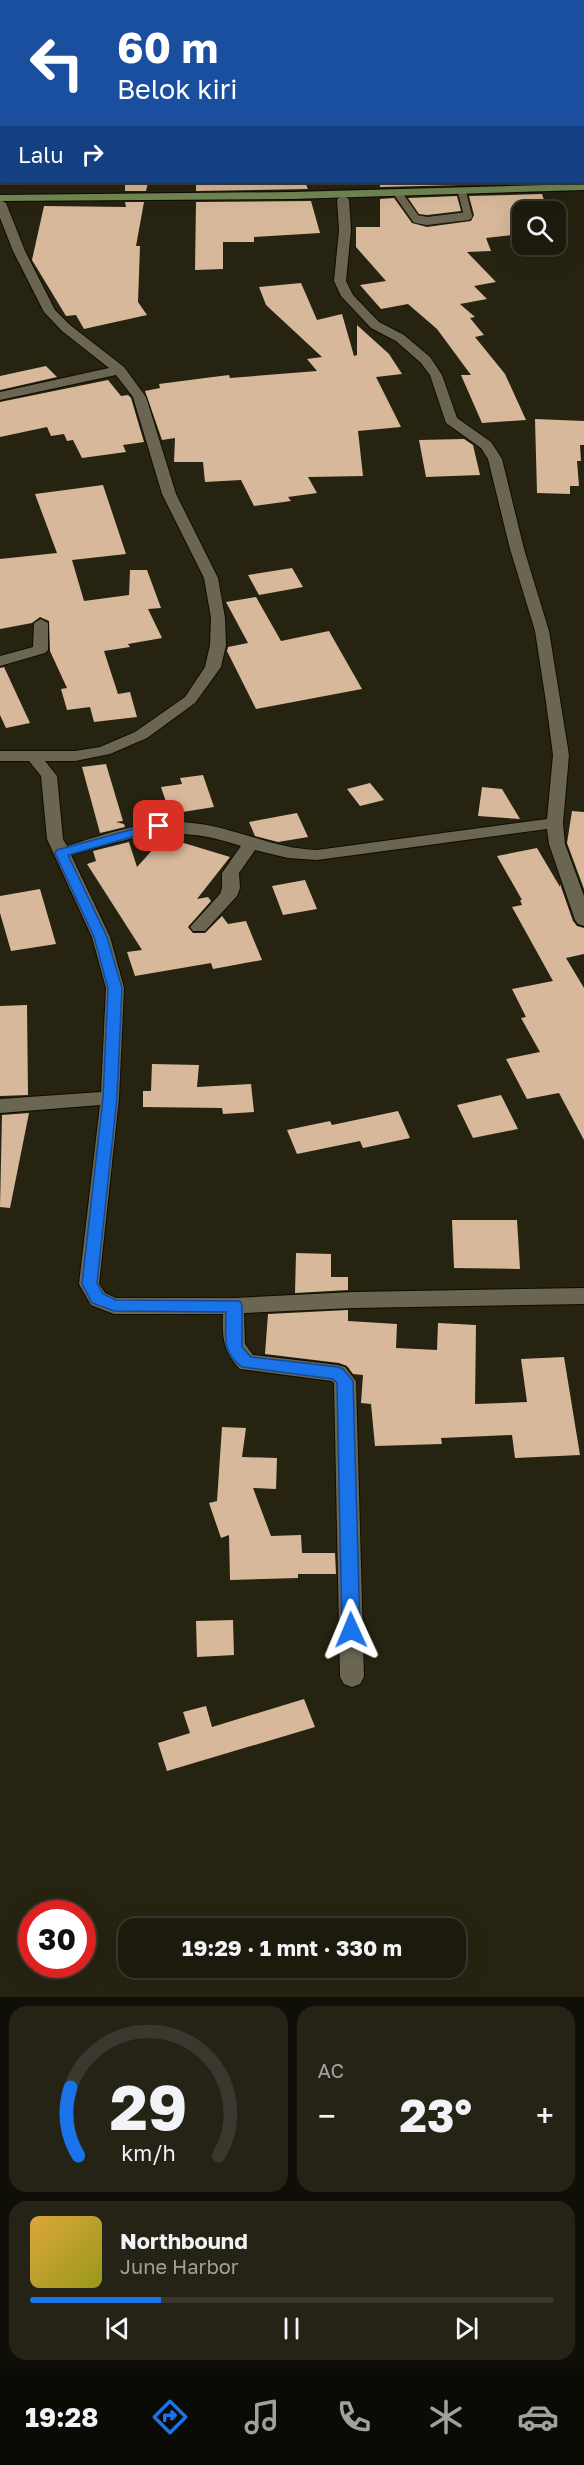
<!DOCTYPE html>
<html lang="id">
<meta charset="utf-8">
<style>
:root{--surface:#1c1a0d;--page:#252316;--text:#f1f3f6;--muted:#a0a19d;--line:#3a382e;--accent:#1a73e8}
body{margin:0;font-family:"Golos Text",sans-serif;background:var(--page);color:var(--text);height:100vh;display:flex;flex-direction:column;font-size:22px;white-space:nowrap}
*{box-sizing:border-box;margin:0}
p{font-size:20px;color:var(--muted)}
.icon{flex:none;width:33px;height:33px;fill:none;stroke:currentColor;stroke-width:2;stroke-linecap:round;stroke-linejoin:round}
.map{position:relative;height:1997px;overflow:hidden}
.drawer{display:flex;flex-direction:column;gap:9px;padding:9px;background:#0f0e07;flex:1}
.drawer>*{flex:none}
.hud{position:absolute;left:0px;top:0px;width:585px;height:183px;box-shadow:0 6px 24px #0002,0 0 0 2px var(--line);background:#1a4fa0;color:#fff;overflow:hidden}
.controls{position:absolute;left:512px;top:201px;display:grid;gap:12px}
.controls a{display:grid;place-items:center;width:54px;height:54px;border-radius:12px;background:var(--surface);box-shadow:0 6px 24px #0002,0 0 0 2px var(--line);font-size:30px}
.speed{position:absolute;left:18px;top:1900px;display:flex;gap:12px;font-size:30px;font-weight:700;text-align:center}
.speed>*{display:grid;place-content:center;width:78px;height:78px;border-radius:50%;background:var(--surface);box-shadow:0 6px 24px #0002,0 0 0 2px var(--line);line-height:1}
.speed .limit{border:9px solid #d22;background:#fff;color:#111}
.pin{position:absolute;display:grid;place-items:center;width:51px;height:51px;color:#fff;margin:-26px;border-radius:12px;box-shadow:0 3px 9px #0006}
.me{position:absolute;width:66px;margin:-33px;rotate:359deg;stroke-linejoin:round;filter:drop-shadow(0 0 4px #0008)}
.turn{display:flex;align-items:center;gap:21px;height:126px;padding:0 18px;font-size:27px}
.turn .icon{width:78px;height:78px;stroke-width:2.5}
.turn b{display:block;font-size:42px;line-height:51px}
.then{display:flex;align-items:center;height:57px;padding:0 18px;background:#0003;gap:12px;font-size:22px}
.big{font-size:45px;font-weight:700;line-height:1.1}
.drawer .widget{flex:1;display:flex;flex-direction:column;justify-content:center;gap:9px;min-width:0;padding:0 21px;border-radius:18px;background:var(--page)}
.drawer .dial{align-items:center;gap:0}
.dial svg{height:156px;overflow:visible;fill:none;stroke:var(--line);stroke-width:7;stroke-linecap:round;text-anchor:middle}
.dial text{fill:var(--text);stroke:none}
.song{display:flex;align-items:center;gap:18px}
.cover{width:72px;height:72px;border-radius:9px;background:linear-gradient(135deg,hsl(40 70% 55%),hsl(60 70% 35%))}
.played{height:6px;border-radius:3px;background:linear-gradient(90deg,var(--accent) 25%,var(--line) 25%)}
.keys{display:flex;justify-content:space-around;direction:ltr}
.heat{display:flex;justify-content:space-between;align-items:center;font-size:33px;direction:ltr}
.drawer .tiles{flex:1;display:grid;gap:9px;grid-template-columns:1fr 1fr}
.widget:last-child{grid-column:span 2}
.trip{position:absolute;left:118px;top:1918px;width:348px;height:60px;border-radius:18px;background:var(--surface);box-shadow:0 6px 24px #0002,0 0 0 2px var(--line);font-weight:700;line-height:60px;text-align:center}
.tab-bar{display:flex;height:96px;justify-content:space-around;align-items:center;background:#0b0a05;color:var(--muted)}
.tab-bar .icon{width:42px;height:42px}
.tab-bar .on{color:var(--accent)}
.tab-bar b{font-size:27px;color:var(--text)}
.map>svg:first-child{display:block}
.building{fill:#d7b89a}
.lines{fill:none;stroke-linecap:round;stroke-linejoin:round}
.service-casing{stroke:#0f0c00;stroke-width:9}
.minor-casing{stroke:#0f0c00;stroke-width:2}
.tertiary-casing{stroke:#0f0c00;stroke-width:2}
.primary-casing{stroke:#0f0c00;stroke-width:2}
.service{stroke:#6a6652;stroke-width:8}
.minor{fill:#6a6652;fill-rule:evenodd}
.tertiary{fill:#6a6652;fill-rule:evenodd}
.primary{fill:#728853;fill-rule:evenodd}
.route{fill:#1a73e8;stroke:#114b97;stroke-width:1.5}
</style>
<div class="map">
<svg width="584" height="1997" viewBox="0 0 584 1997">
<rect width="100%" height="100%" fill="#262311"/>
<!-- building -->
<path class="building" d="M125,182H148L146,191H125Z
M196,182H305L308,189L196,191Z
M380,182H534L535,183L380,187Z
M542,194L548,212H522V234L486,238L491,251L467,252L496,282L474,286L487,299L460,304L475,317L470,318L484,335L475,337L505,374L526,420L482,423L461,375H471L437,329L408,304L381,309L360,285L386,281L356,247V227H380V199L394,198L412,223L427,227L471,221L474,215L469,196Z
M457,196L461,211L427,215L419,214L408,198Z
M311,201L320,233L254,237V242H223V269L195,270L196,202Z
M125,202H144L136,246H140L138,302L147,315L84,329L76,315L66,316L32,260L44,206L126,207Z
M301,283L317,320L342,314L354,356L357,355V325L389,354L402,374L376,377L401,427L358,431L363,476L308,477L317,493L288,497L291,501L254,506L241,480L205,482L203,462H174L175,438L162,440L145,391L160,388L159,384L205,378L229,375L230,378L317,371L307,359L322,357L266,305L259,287Z
M46,366L57,377L0,390V376Z
M108,380L121,396L128,395L131,398L144,442L123,445L126,452L82,458L73,440L67,441L64,434L51,436L47,427L0,437V402Z
M535,419L584,421V445H580L581,461H577L579,486H570V494L537,493Z
M464,439L473,445L480,475L426,477L419,440Z
M103,485L126,554L72,560L84,601L129,595L130,570H147L161,608L148,609L162,638L128,644L130,647L104,651L118,694L130,692L137,717L94,722L90,707L67,710L61,689L67,688L50,651L49,621L40,617L32,623L0,629V559L57,553L35,494Z
M292,568L303,587L259,595L248,575Z
M256,597L281,641L329,631L362,689L256,709L227,651L228,647L248,643L226,602Z
M4,667L30,723L6,728L0,715V668Z
M106,764L123,821L116,822L124,824L125,827L100,833L82,767Z
M203,775L214,807L170,814L161,787L182,784L180,778Z
M370,783L384,800L360,806L347,789Z
M482,787L502,789L520,819L478,816Z
M572,811L584,812V889L567,843Z
M297,813L308,837L278,842L255,836L249,822Z
M164,837L230,857L197,899L208,897L211,901L188,927L193,933H205L222,916L228,924L246,921L262,960L213,969L211,963L135,976L127,952L142,950L87,864L96,861L93,851L129,842L137,867Z
M537,848L560,887V884L573,921L577,926L584,928V954L566,958L584,988V1140L559,1093L527,1099L506,1059L540,1052L521,1018L526,1017L512,989L553,981L512,907L522,905L520,900H522L497,856Z
M305,880L317,909L283,915L272,886Z
M40,889L56,944L11,951L0,913V896Z
M27,1005L28,1095L0,1096V1006Z
M152,1064L199,1065L197,1087L251,1084L254,1112L223,1114L222,1108L143,1107V1091H151Z
M501,1095L518,1129L473,1138L457,1105Z
M398,1111L410,1138L363,1148L360,1141L297,1154L287,1130L330,1121L332,1125Z
M29,1113L10,1208L0,1207L2,1115Z
M452,1220H517L520,1269L454,1268Z
M296,1253L331,1254V1277H348V1290L295,1293Z
M348,1310V1321L397,1324L396,1348L437,1350L438,1323L476,1325L475,1404L527,1402L521,1359L564,1357L580,1455L515,1458L512,1435L441,1438L442,1444L375,1446L371,1404L361,1403L363,1375L353,1374L347,1366L339,1363L265,1354L268,1314Z
M222,1427L246,1428L242,1457L277,1458L276,1489L253,1488L271,1536L301,1535L302,1553H335L336,1574H298V1578L230,1580L229,1535L221,1538L209,1503L217,1501Z
M233,1620L234,1655L197,1657L196,1621Z
M304,1699L315,1727L167,1771L158,1743L190,1733L183,1712L206,1706L212,1727Z"/>
<g class="lines">
<!-- service casing -->
<g class="service-casing">
<path id="service" d="M399,195L416,219L427,221L468,216L462,192"/>
</g>
<!-- minor casing -->
<g class="minor-casing">
<path id="minor" d="M87,0H97L98,2H88Z
M343,196L349,199L351,230L346,281L353,295L379,322L404,335L430,357L442,375L457,418L491,442L502,459L524,549L549,631L569,755L563,823L565,844L584,896V926L578,924L575,920L549,844L547,829L317,860L288,858L255,850L239,873L240,888L237,896L205,931H193L190,927L220,894L222,888V873L241,846C173,823 137,836 71,855L110,937L124,988L119,1098L99,1284L105,1293L116,1298H234L353,1292L584,1288V1304L353,1308L244,1313L245,1344L253,1355L338,1365L345,1367L356,1381L364,1677L360,1684L352,1687L344,1684L340,1677L334,1383L332,1381L240,1369C223,1353 222,1335 223,1314H114L91,1305L79,1284L100,1105L0,1113V1099L101,1092L106,988L92,937L47,839L41,776L29,761H0V751H75L100,747L135,732L185,697L205,667L210,645L211,618L204,578L162,494L133,397L116,375L0,400V392L109,368L62,331L44,312L13,251L0,218V200L6,203L25,251L55,310L70,325L124,367L146,397L176,494L218,578L225,618L226,645L221,667L195,703L147,738L110,754L75,761H45L57,776L63,839L67,846C107,834 149,818 192,823C235,827 273,849 317,850L547,819L553,755L546,702L535,631L510,549L488,459L481,448L446,423L430,375L421,363L396,341L371,328L341,296L334,281L339,230L337,199Z
M41,619L48,623V650L45,653L0,666V656L33,647L34,623Z"/>
</g>
<!-- tertiary casing -->
<g class="tertiary-casing">
<path id="tertiary" d="M0,8H2V16L0,15Z"/>
</g>
<!-- primary casing -->
<g class="primary-casing">
<path id="primary" d="M374,0H385L372,2Z
M0,89H2V95H0Z
M584,184V190L292,199L0,201V195L292,192Z"/>
</g>
<!-- service -->
<use href="#service" class="service"/>
<!-- minor -->
<use href="#minor" class="minor"/>
<!-- tertiary -->
<use href="#tertiary" class="tertiary"/>
<!-- primary -->
<use href="#primary" class="primary"/>
</g>
<!-- route -->
<path class="route" d="M159,822L164,823L166,826L164,828L68,855L107,937L122,988L117,1098L97,1283L103,1294L116,1300L240,1301L242,1306V1347L251,1357L338,1367L343,1369L353,1381L360,1630L357,1635L351,1637L345,1635L342,1630L337,1383L333,1379L242,1367C221,1352 226,1335 226,1312L114,1311L92,1303L82,1284L103,1098L108,988L94,937L55,853L57,850Z"/>
</svg>
<div class="controls">
<a><svg class="icon" aria-label="search" viewBox="0 0 24 24"><circle cx="10" cy="10" r="6"/><path d="M15 15l6 6"/></svg></a>
</div>
<div class="speed"><div class="limit">30</div></div>
<div class="pin" style="left:159px;top:826px;background:#d93025"><svg class="icon" aria-label="arrive" viewBox="0 0 24 24"><path d="M6 21V4h12l-3 4 3 4H6"/></svg></div>
<svg class="me" style="left:351px;top:1630px" viewBox="-20 -20 40 40"><path d="M0-17L14 15 0 8-14 15z" fill="#1a73e8" stroke="#fff" stroke-width="4"/></svg>
<div class="trip">19:29 · 1 mnt · 330 m</div>
<div class="hud">
<div class="turn"><svg class="icon" aria-label="left" viewBox="0 0 24 24"><path d="M17 20v-9H6M10 6l-5 5 5 5"/></svg><div><b>60 m</b>Belok kiri</div></div>
<div class="then">Lalu<svg class="icon" aria-label="right" viewBox="0 0 24 24"><path d="M7 20v-9h11M14 6l5 5-5 5"/></svg></div>
</div>
</div>
<section class="drawer">
<div class="tiles">
<div class="widget dial"><svg viewBox="0 0 100 80">
<path d="M14 69A42 42 0 1 1 86 69"/>
<path d="M14 69A42 42 0 0 1 10 34" stroke="#1a73e8"/>
<text x="50" y="56" font-size="32" font-weight="700">29</text>
<text x="50" y="72" font-size="11">km/h</text>
</svg></div>
<div class="widget"><p>AC</p>
<div class="heat"><a>−</a><b class="big">23°</b><a>+</a></div>
</div>
<div class="widget">
<div class="song"><i class="cover"></i><div><b>Northbound</b><p>June Harbor</p></div></div>
<div class="played"></div>
<div class="keys"><svg class="icon" aria-label="previous" viewBox="0 0 24 24"><path d="M18 5L8 12l10 7zM5 5v14"/></svg><svg class="icon" aria-label="pause" viewBox="0 0 24 24"><path d="M8 5v14M16 5v14"/></svg><svg class="icon" aria-label="next" viewBox="0 0 24 24"><path d="M6 5l10 7-10 7zM19 5v14"/></svg></div>
</div>
</div>
</section>
<nav class="tab-bar">
<b>19:28</b>
<svg class="icon on" aria-label="directions" viewBox="0 0 24 24"><path d="M12 3l9 9-9 9-9-9zM9 14v-3h6M13 9l2 2-2 2"/></svg>
<svg class="icon" aria-label="music" viewBox="0 0 24 24"><path d="M9 18V5l10-2v13"/><circle cx="6" cy="18" r="3"/><circle cx="16" cy="16" r="3"/></svg>
<svg class="icon" aria-label="phone" viewBox="0 0 24 24"><path d="M5 4h4l2 5-3 2q2 4 5 5l2-3 5 2v4C11 20 4 13 5 4z"/></svg>
<svg class="icon" aria-label="climate" viewBox="0 0 24 24"><path d="M12 3v18M4 7l16 10M4 17L20 7"/></svg>
<svg class="icon" aria-label="car" viewBox="0 0 24 24"><path d="M5 17H2v-5l4-1 3-4h7l3 4 3 1v5h-3M9 17h6M6 11h13"/><circle cx="7" cy="17" r="2"/><circle cx="17" cy="17" r="2"/></svg>
</nav>
